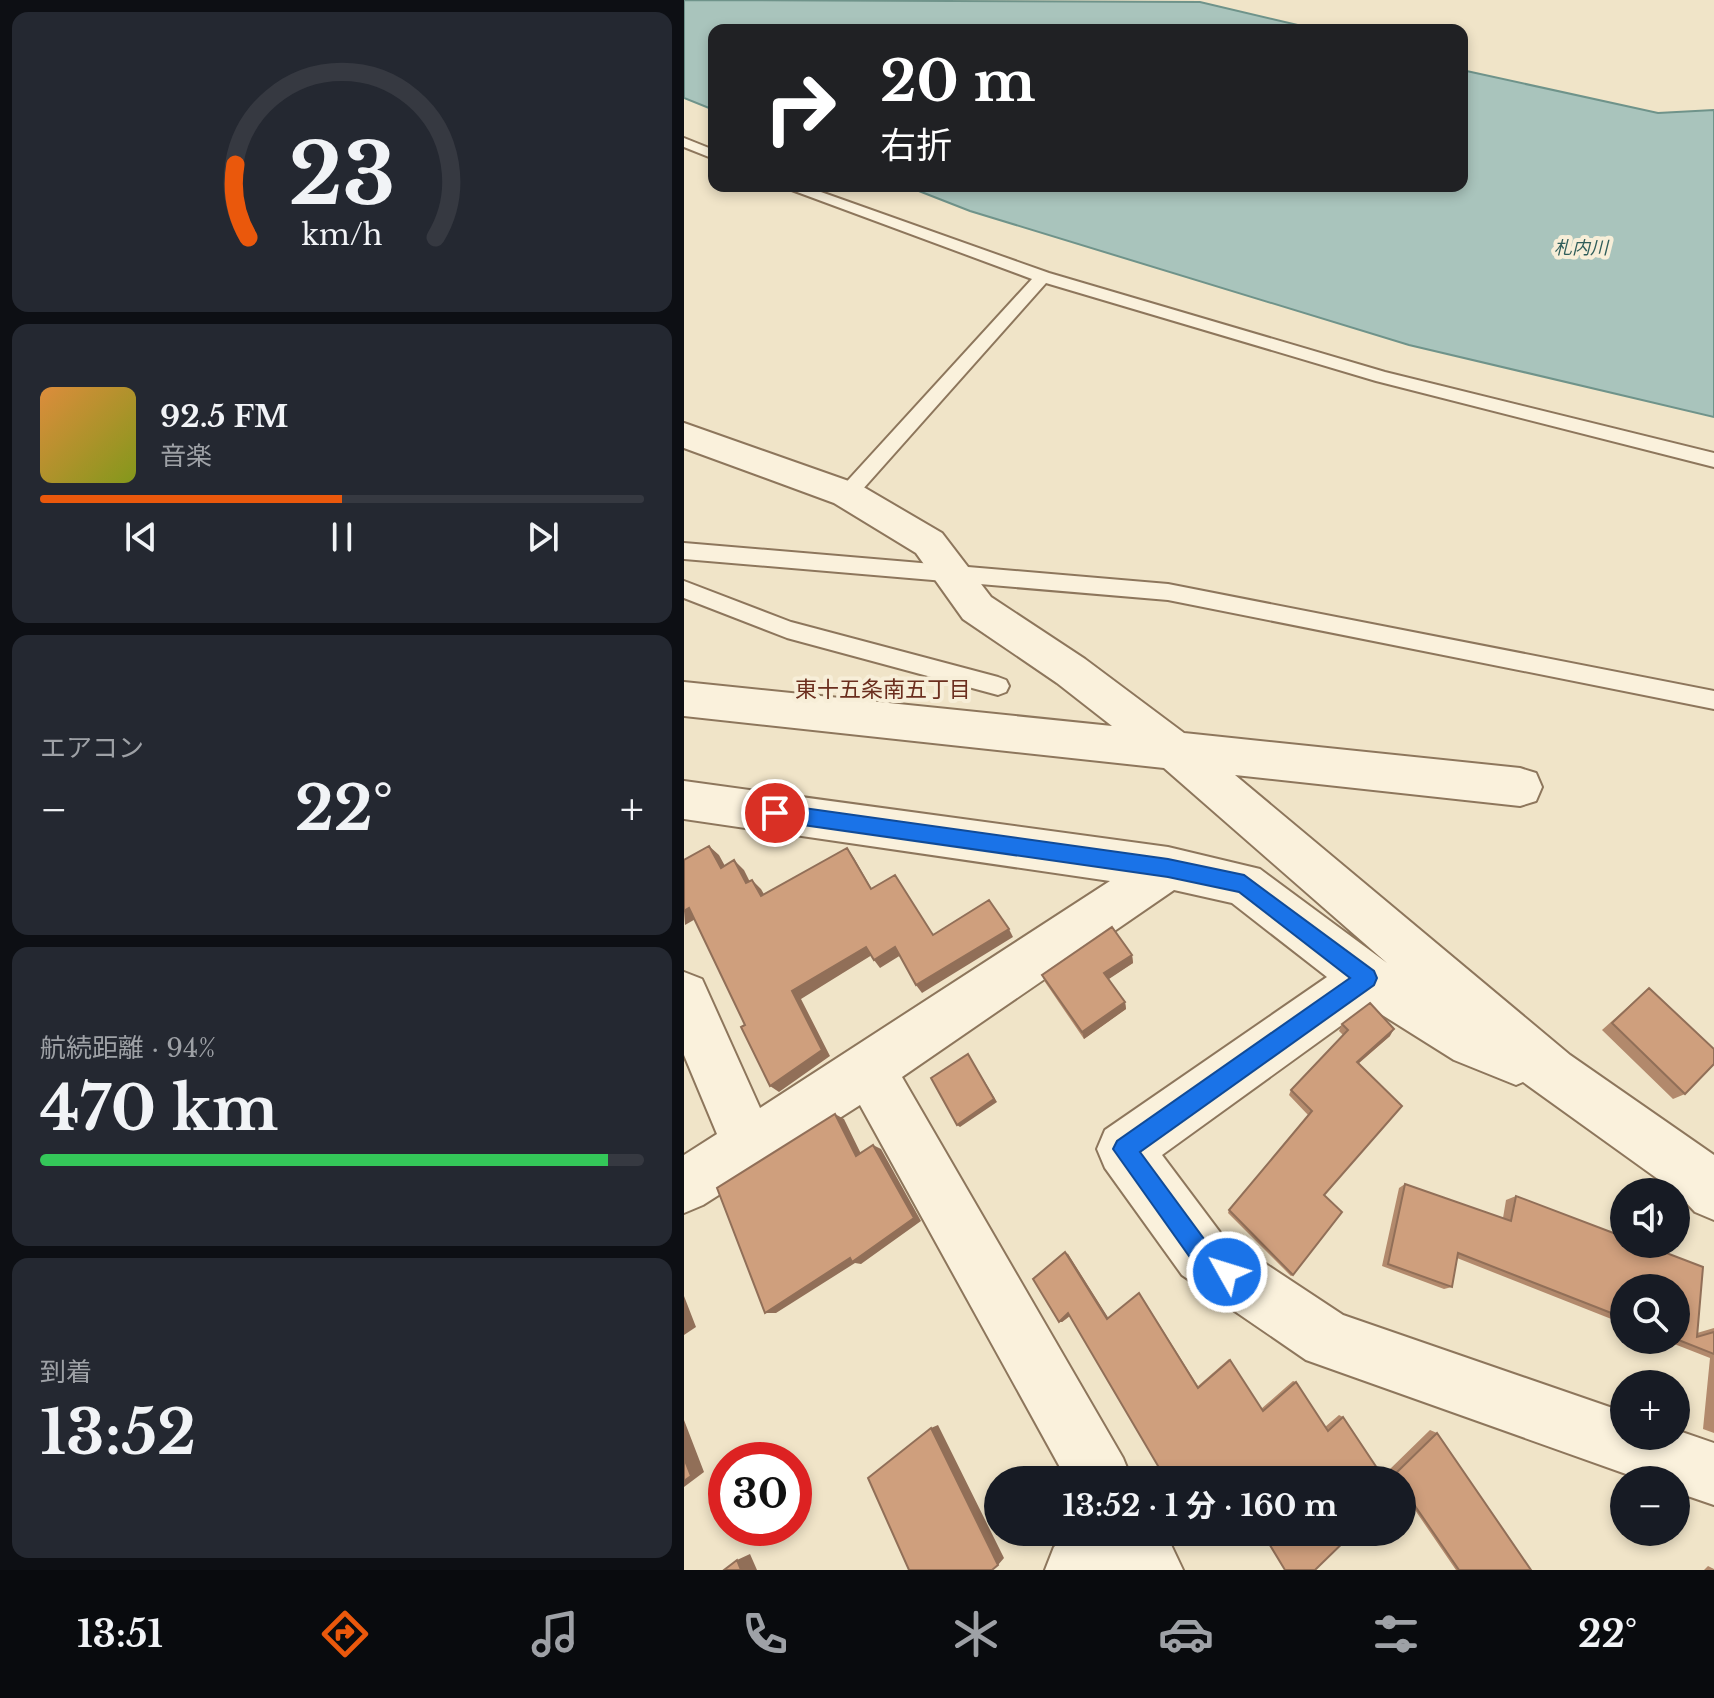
<!DOCTYPE html>
<html lang="ja">
<meta charset="utf-8">
<style>
:root{--surface:#171b24;--page:#242831;--text:#f1f3f6;--muted:#9ea1a6;--line:#363941;--accent:#ea580c}
body{margin:0;font-family:"Libre Baskerville","Noto Sans JP",serif;background:var(--page);color:var(--text);height:100vh;display:flex;flex-direction:column;font-size:30px;white-space:nowrap}
*{box-sizing:border-box;margin:0}
p{font-size:26px;color:var(--muted)}
.icon{flex:none;width:44px;height:44px;fill:none;stroke:currentColor;stroke-width:2;stroke-linecap:round;stroke-linejoin:round}
.map{position:relative;flex:1;overflow:hidden}
.side{display:flex;flex-direction:column;gap:12px;padding:12px;background:#0d0f14;width:684px}
.side>*{flex:none}
.guide{position:absolute;left:24px;top:24px;width:760px;height:168px;border-radius:16px;box-shadow:0 4px 12px #0003;background:#202124;color:#fff;overflow:hidden}
.controls{position:absolute;left:926px;top:1178px;display:grid;gap:16px}
.controls a{display:grid;place-items:center;width:80px;height:80px;border-radius:50%;background:var(--surface);box-shadow:0 4px 12px #0003;font-size:40px}
.speed{position:absolute;left:24px;top:1442px;display:flex;gap:16px;font-size:40px;font-weight:700;text-align:center}
.speed>*{display:grid;place-content:center;width:104px;height:104px;border-radius:50%;background:var(--surface);box-shadow:0 4px 12px #0003;line-height:1}
.speed .limit{border:12px solid #d22;background:#fff;color:#111}
.pin{position:absolute;display:grid;place-items:center;width:68px;height:68px;color:#fff;margin:-34px;border:4px solid #fff;border-radius:50%;box-shadow:0 2px 8px #0007}
.me{position:absolute;width:88px;margin:-44px;rotate:309deg;stroke-linejoin:round;filter:drop-shadow(0 0 6px #0008)}
.turn{display:flex;align-items:center;gap:28px;height:168px;padding:0 40px;font-size:36px}
.turn .icon{width:104px;height:104px;stroke-width:2.5}
.turn b{display:block;font-size:56px;line-height:68px}
.big{font-size:60px;font-weight:700;line-height:1.1}
.side .widget{flex:1;display:flex;flex-direction:column;justify-content:center;gap:12px;min-width:0;padding:0 28px;border-radius:16px;background:var(--page)}
.side .dial{align-items:center;gap:0}
.dial svg{height:208px;overflow:visible;fill:none;stroke:var(--line);stroke-width:7;stroke-linecap:round;text-anchor:middle}
.dial text{fill:var(--text);stroke:none}
.song{display:flex;align-items:center;gap:24px}
.cover{width:96px;height:96px;border-radius:12px;background:linear-gradient(135deg,hsl(30 70% 55%),hsl(70 70% 35%))}
.played{height:8px;border-radius:4px;background:linear-gradient(90deg,var(--accent) 50%,var(--line) 50%)}
.keys{display:flex;justify-content:space-around;direction:ltr}
.heat{display:flex;justify-content:space-between;align-items:center;font-size:44px;direction:ltr}
.charge{height:12px;border-radius:6px;background:linear-gradient(90deg,#34c759 94%,var(--line) 0)}
.trip{position:absolute;left:300px;top:1466px;width:432px;height:80px;border-radius:40px;background:var(--surface);box-shadow:0 4px 12px #0003;font-weight:700;line-height:80px;text-align:center}
.tabs{display:flex;height:128px;justify-content:space-around;align-items:center;background:#090b0e;color:var(--muted)}
.tabs .icon{width:56px;height:56px}
.tabs .on{color:var(--accent)}
.tabs b{font-size:36px;color:var(--text)}
main{display:flex;flex:1;min-height:0}
.map>svg:first-child{display:block}
.water{fill:#a9c4bc;stroke:#6f938a;stroke-width:2}
.lines{fill:none;stroke-linecap:round;stroke-linejoin:round}
.lane-casing{stroke:#8d765c;stroke-width:4}
.street-casing{stroke:#8d765c;stroke-width:4}
.lane{fill:#faf1dc;fill-rule:evenodd}
.street{fill:#faf1dc;fill-rule:evenodd}
.wall{fill:#b2896c}
.shaded-wall{fill:#916f58}
.building{fill:#cf9f7d;stroke:#916f58;stroke-width:2}
.route{fill:#1a73e8;stroke:#114b97;stroke-width:2}
.labels{text-anchor:middle;dominant-baseline:central;stroke-width:8;stroke-linejoin:round;paint-order:stroke}
.far-water-label{font-size:18px;font-style:italic;fill:#2f5d5a;stroke:#f7eed8}
.neighbourhood-label{font-size:22px;fill:#6b2e1e;stroke:#f7eed8}
</style>
<main>
<section class="side">
<div class="widget dial"><svg viewBox="0 0 100 80">
<path d="M14 69A42 42 0 1 1 86 69"/>
<path d="M14 69A42 42 0 0 1 9 41" stroke="#ea580c"/>
<text x="50" y="56" font-size="32" font-weight="700">23</text>
<text x="50" y="72" font-size="11">km/h</text>
</svg></div>
<div class="widget">
<div class="song"><i class="cover"></i><div><b>92.5 FM</b><p>音楽</p></div></div>
<div class="played"></div>
<div class="keys"><svg class="icon" aria-label="previous" viewBox="0 0 24 24"><path d="M18 5L8 12l10 7zM5 5v14"/></svg><svg class="icon" aria-label="pause" viewBox="0 0 24 24"><path d="M8 5v14M16 5v14"/></svg><svg class="icon" aria-label="next" viewBox="0 0 24 24"><path d="M6 5l10 7-10 7zM19 5v14"/></svg></div>
</div>
<div class="widget"><p>エアコン</p>
<div class="heat"><a>−</a><b class="big">22°</b><a>+</a></div>
</div>
<div class="widget"><p>航続距離 · 94%</p><b class="big">470 km</b><div class="charge"></div></div>
<div class="widget"><p>到着</p><b class="big">13:52</b></div>
</section>
<div class="map">
<svg width="1030" height="1570" viewBox="0 0 1030 1570">
<rect width="100%" height="100%" fill="#f0e4c8"/>
<!-- water -->
<path class="water" d="M0,0L516,2L635,30H30V110L0,98Z
M778,70L974,113L1030,110V417L725,345L286,211L222,186H778Z"/>
<g class="lines">
<!-- lane casing -->
<g class="lane-casing">
<path id="lane" d="M0,138L30,150V159L0,147Z
M97,186H120L365,273L701,372L1030,453V467L692,381L362,283L170,499H156L153,494L156,489L348,279Z
M0,543L484,584L1030,691V709L484,600L0,559Z
M0,581L107,622L314,677L322,680L325,686L322,692L314,695L103,638L0,598Z"/>
</g>
<!-- street casing -->
<g class="street-casing">
<path id="street" d="M0,423L176,485L258,533L307,597L401,659L500,733L836,768L852,773L858,787L852,801L836,806L551,775L886,1055L1030,1155V1220L1011,1212L992,1192L839,1082L832,1085L770,1060L684,1006L478,1155L538,1235L659,1315L940,1412V1436H992V1430L1030,1443V1505L992,1492V1480H959L622,1360L498,1275L421,1168L413,1149L421,1130L643,977L548,903L490,890L218,1077L439,1458L448,1480H383L176,1105L19,1205L0,1213V1155L33,1134L0,1055V972L18,979L76,1108L426,881L0,819V781L484,847L576,869L703,963L480,768L0,716V682L428,726L373,683L279,619L232,553L150,503L0,448Z
M388,1532H481L499,1570H361L370,1547Z"/>
</g>
<!-- lane -->
<use href="#lane" class="lane"/>
<!-- street -->
<use href="#street" class="street"/>
</g>
<!-- wall -->
<path class="wall" d="M448,955L449,963L424,979L441,1002L442,1009L400,1039L361,982L358,975Z
M965,988L1001,1094L989,1099L918,1030Z
M658,1024L706,1036L674,1064L640,1195L609,1275L607,1276L544,1213L545,1210L624,1115L605,1095L607,1090L659,1035L655,1031Z
M721,1184L819,1218L822,1200L832,1196L940,1237V1244H959L1019,1267L1013,1333L1030,1328V1433L1019,1429L1026,1358L980,1340H992V1288H940V1324L773,1258L768,1287L760,1289L698,1266L715,1188Z
M384,1254L424,1318L455,1293L456,1294L514,1386L545,1359L577,1409L609,1381L612,1382L641,1427L655,1415L659,1417L701,1480H466L467,1476L476,1469L386,1316L378,1322Z
M746,1430L753,1433L847,1570H772L718,1491V1480H710L704,1471Z
M1024,1566L1030,1569V1570H1020Z"/>
<!-- shaded-wall -->
<path class="shaded-wall" d="M25,846L35,855L47,877L37,868Z
M163,848L170,858L193,898L187,889Z
M50,860L60,870L71,892L62,883Z
M68,880L77,889L86,905L77,896Z
M5,908L15,917L1,925L0,911Z
M325,929L329,937L238,993L232,985Z
M182,947L188,955L117,999L146,1056L95,1092L86,1086L108,991Z
M211,947L217,955L196,968L190,960Z
M448,955L449,963L422,981L420,973Z
M441,1002L442,1009L400,1039L398,1032Z
M710,1029L706,1036L669,1068L673,1062Z
M284,1054L313,1102L276,1127L273,1125Z
M151,1114L160,1119L180,1160L172,1156Z
M189,1145L197,1149L237,1221L177,1264L171,1263L92,1313H81Z
M381,1252L384,1254L425,1319H423Z
M0,1296L12,1327L0,1335Z
M384,1313L388,1314L378,1322H375Z
M0,1420L20,1472L0,1487Z
M254,1425L320,1558L314,1565L247,1428Z
M66,1554L73,1570H57L53,1560Z"/>
<!-- building -->
<path class="building" d="M25,846L37,868L50,860L62,883L68,880L77,896L163,848L187,889L211,875L249,935L305,900L325,929L232,985L211,947L190,960L182,947L108,991L138,1050L86,1086L57,1027L61,1025L5,908L0,911V860Z
M428,927L448,955L420,973L441,1002L398,1032L358,975Z
M965,988L1030,1049V1064L1001,1094L928,1023Z
M686,1003L710,1029L673,1062L718,1106L640,1195L658,1212L609,1275L545,1210L628,1111L607,1090L664,1030L658,1024Z
M284,1054L310,1099L273,1125L247,1078Z
M151,1114L172,1156L189,1145L230,1218L168,1262L166,1258L81,1313L33,1188Z
M721,1184L827,1221L832,1196L940,1237V1244H959L1019,1267L1013,1337L1030,1332V1354L992,1339V1288H940V1318L774,1253L768,1287L704,1264Z
M381,1252L423,1319L455,1293L514,1388L546,1360L579,1411L612,1382L644,1431L659,1417L701,1480H466L477,1471L384,1313L375,1322L349,1279Z
M247,1428L314,1565L308,1570H225L184,1478Z
M753,1433L847,1570H775L718,1487V1480H713L710,1475Z
M0,1458L7,1476L0,1481Z
M578,1532H670L631,1570H601Z
M53,1560L57,1570H40Z"/>
<!-- route -->
<path class="route" d="M91,804L484,859L560,875L690,971L693,978L690,985L456,1152L526,1247L551,1263L555,1272L551,1280L543,1284L510,1263L429,1149L433,1141L666,978L555,892L484,877L91,821L82,813Z"/>
<g class="labels">
<!-- far-water labels -->
<g class="far-water-label">
<text x="897" y="248">札内川</text>
</g>
<!-- neighbourhood labels -->
<g class="neighbourhood-label">
<text x="199" y="689">東十五条南五丁目</text>
</g>
</g>
</svg>
<div class="controls">
<a><svg class="icon" aria-label="sound" viewBox="0 0 24 24"><path d="M4 9h4l5-4v14l-5-4H4zM17 9q2 3 0 6"/></svg></a>
<a><svg class="icon" aria-label="search" viewBox="0 0 24 24"><circle cx="10" cy="10" r="6"/><path d="M15 15l6 6"/></svg></a>
<a>+</a>
<a>−</a>
</div>
<div class="speed"><div class="limit">30</div></div>
<div class="pin" style="left:91px;top:813px;background:#d93025"><svg class="icon" aria-label="arrive" viewBox="0 0 24 24"><path d="M6 21V4h12l-3 4 3 4H6"/></svg></div>
<svg class="me" style="left:543px;top:1272px" viewBox="-20 -20 40 40"><circle r="17" fill="#1a73e8" stroke="#fff" stroke-width="3"/><path d="M0-11L8 9 0 5-8 9z" fill="#fff"/></svg>
<div class="trip">13:52 · 1 分 · 160 m</div>
<div class="guide">
<div class="turn"><svg class="icon" aria-label="right" viewBox="0 0 24 24"><path d="M7 20v-9h11M14 6l5 5-5 5"/></svg><div><b>20 m</b>右折</div></div>
</div>
</div>
</main>
<nav class="tabs">
<b>13:51</b>
<svg class="icon on" aria-label="directions" viewBox="0 0 24 24"><path d="M12 3l9 9-9 9-9-9zM9 14v-3h6M13 9l2 2-2 2"/></svg>
<svg class="icon" aria-label="music" viewBox="0 0 24 24"><path d="M9 18V5l10-2v13"/><circle cx="6" cy="18" r="3"/><circle cx="16" cy="16" r="3"/></svg>
<svg class="icon" aria-label="phone" viewBox="0 0 24 24"><path d="M5 4h4l2 5-3 2q2 4 5 5l2-3 5 2v4C11 20 4 13 5 4z"/></svg>
<svg class="icon" aria-label="climate" viewBox="0 0 24 24"><path d="M12 3v18M4 7l16 10M4 17L20 7"/></svg>
<svg class="icon" aria-label="car" viewBox="0 0 24 24"><path d="M5 17H2v-5l4-1 3-4h7l3 4 3 1v5h-3M9 17h6M6 11h13"/><circle cx="7" cy="17" r="2"/><circle cx="17" cy="17" r="2"/></svg>
<svg class="icon" aria-label="filters" viewBox="0 0 24 24"><path d="M4 7h16M4 17h16"/><circle cx="9" cy="7" r="2"/><circle cx="15" cy="17" r="2"/></svg>
<b>22°</b>
</nav>
